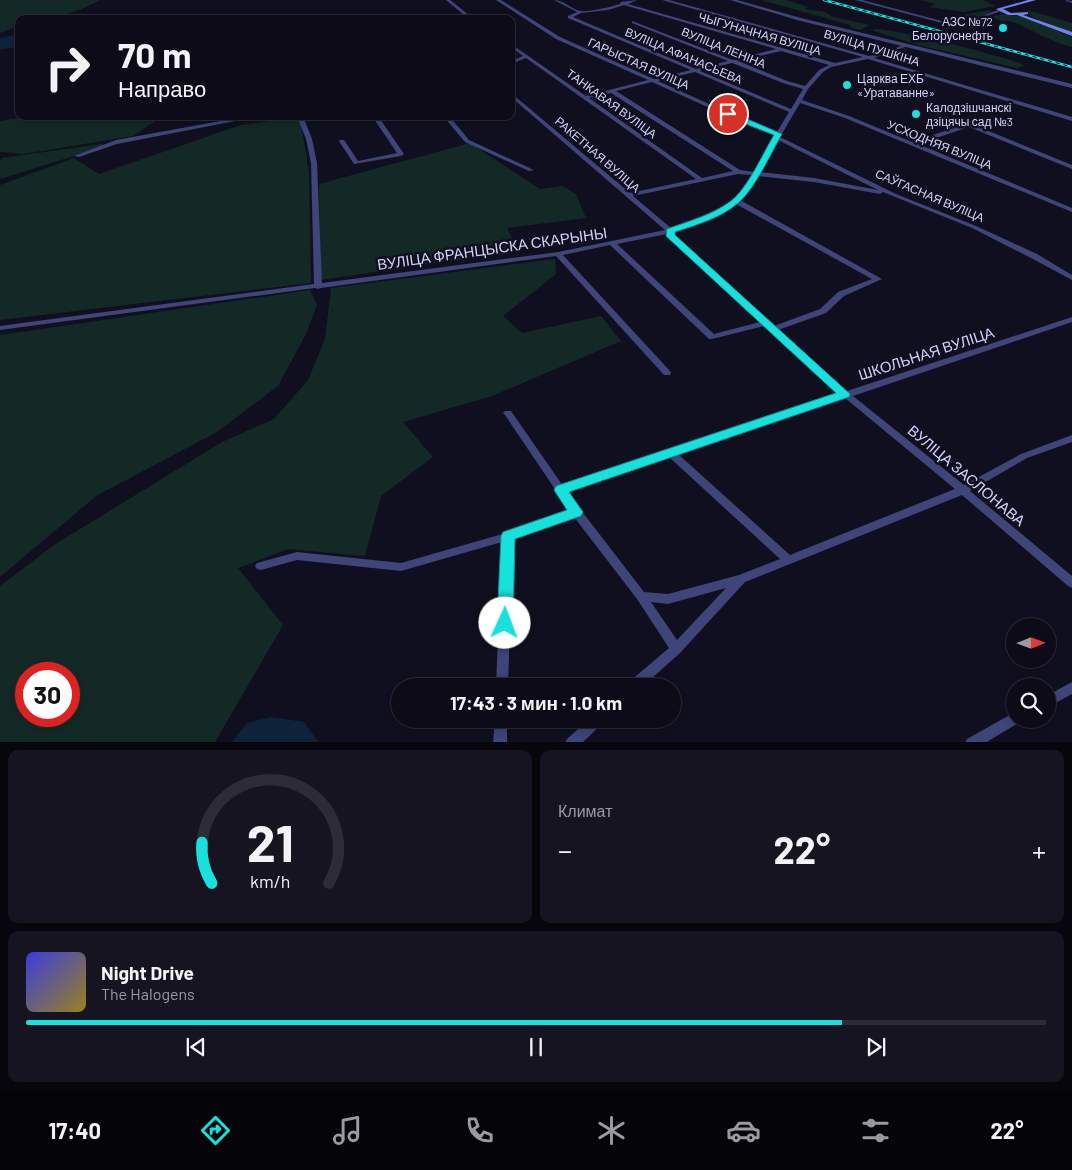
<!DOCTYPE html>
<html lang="ru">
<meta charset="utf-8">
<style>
:root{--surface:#0c0b17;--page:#151420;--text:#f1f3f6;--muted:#9a9ba1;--line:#2c2b36;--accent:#18e0dd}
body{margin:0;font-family:Barlow,sans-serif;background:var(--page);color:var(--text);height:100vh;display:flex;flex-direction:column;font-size:19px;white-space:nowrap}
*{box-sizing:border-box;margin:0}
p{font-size:16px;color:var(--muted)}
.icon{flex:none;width:28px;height:28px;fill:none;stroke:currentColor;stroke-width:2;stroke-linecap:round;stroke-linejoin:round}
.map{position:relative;height:742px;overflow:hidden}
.panel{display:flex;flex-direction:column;gap:8px;padding:8px;background:#07060d;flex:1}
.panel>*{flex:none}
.banner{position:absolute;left:15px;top:15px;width:500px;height:105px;border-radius:10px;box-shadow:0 2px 8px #0003,0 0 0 1px var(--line);background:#0c0b17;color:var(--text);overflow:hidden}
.needle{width:32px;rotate:89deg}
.controls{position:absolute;left:1006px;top:618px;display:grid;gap:10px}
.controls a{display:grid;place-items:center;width:50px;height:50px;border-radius:50%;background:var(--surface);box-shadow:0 2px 8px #0003,0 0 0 1px var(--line);font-size:25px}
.speed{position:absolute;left:15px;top:662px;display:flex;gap:10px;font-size:25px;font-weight:700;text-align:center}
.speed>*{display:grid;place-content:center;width:65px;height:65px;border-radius:50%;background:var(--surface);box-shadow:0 2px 8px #0003,0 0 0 1px var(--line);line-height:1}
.speed .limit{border:8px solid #d22;background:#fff;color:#111}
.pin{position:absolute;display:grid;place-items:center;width:42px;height:42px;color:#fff;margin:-21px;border:2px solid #fff;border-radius:50%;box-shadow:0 1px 5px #0007}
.me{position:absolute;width:55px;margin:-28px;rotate:2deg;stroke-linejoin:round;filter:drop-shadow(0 0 4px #0008)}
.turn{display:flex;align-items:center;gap:18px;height:105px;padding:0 20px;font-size:22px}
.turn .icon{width:65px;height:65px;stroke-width:2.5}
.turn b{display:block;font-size:35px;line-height:42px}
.big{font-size:38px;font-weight:700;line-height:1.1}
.panel .tile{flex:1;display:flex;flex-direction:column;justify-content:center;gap:8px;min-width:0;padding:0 18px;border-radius:10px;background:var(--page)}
.panel .dial{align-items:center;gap:0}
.dial svg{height:130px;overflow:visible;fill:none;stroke:var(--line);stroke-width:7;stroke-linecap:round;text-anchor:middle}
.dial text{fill:var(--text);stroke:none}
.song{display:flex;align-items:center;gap:15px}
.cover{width:60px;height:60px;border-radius:8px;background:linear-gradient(135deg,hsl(240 70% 55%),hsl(50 70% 35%))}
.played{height:5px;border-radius:2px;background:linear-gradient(90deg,var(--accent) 80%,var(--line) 80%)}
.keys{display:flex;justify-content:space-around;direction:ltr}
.heat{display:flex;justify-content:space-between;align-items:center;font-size:28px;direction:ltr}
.panel .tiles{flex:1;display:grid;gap:8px;grid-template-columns:1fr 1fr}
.tile:last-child{grid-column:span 2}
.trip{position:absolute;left:391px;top:678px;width:290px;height:50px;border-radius:25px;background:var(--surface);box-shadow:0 2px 8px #0003,0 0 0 1px var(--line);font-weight:700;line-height:50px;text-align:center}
.dock{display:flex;height:80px;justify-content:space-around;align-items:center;background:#050409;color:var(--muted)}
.dock .icon{width:35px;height:35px}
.dock .selected{color:var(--accent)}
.dock b{font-size:22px;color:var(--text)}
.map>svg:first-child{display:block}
.green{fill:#132925;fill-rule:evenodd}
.water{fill:#0e2339}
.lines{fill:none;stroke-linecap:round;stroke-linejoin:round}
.minor{fill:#3f4479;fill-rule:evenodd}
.tertiary{fill:#3f4479;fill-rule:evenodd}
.secondary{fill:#747ff0;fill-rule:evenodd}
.rail-casing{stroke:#18e0dd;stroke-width:2.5}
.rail{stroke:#100f1f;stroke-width:1;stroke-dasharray:4;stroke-linecap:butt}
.route{fill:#18e0dd;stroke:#109290}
.poi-dot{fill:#18e0dd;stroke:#100f1f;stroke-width:2}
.labels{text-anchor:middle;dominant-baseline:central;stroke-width:5;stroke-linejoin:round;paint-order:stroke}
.far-poi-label{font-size:12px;fill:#d2d2fa;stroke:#100f1f;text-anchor:start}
.far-street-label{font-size:12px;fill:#d2d2fa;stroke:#100f1f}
.street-label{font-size:15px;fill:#d2d2fa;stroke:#100f1f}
</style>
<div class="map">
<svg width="1072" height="743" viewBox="0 0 1072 743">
<rect width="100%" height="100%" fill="#100f1f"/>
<!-- green -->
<path class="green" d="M0,0H99C77,15 45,19 19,19V26L0,33Z
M761,0H786L808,7L805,9L825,12L833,17L870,25L860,30L852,28L850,25Z
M920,0H983L995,6L964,12L929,7L936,4Z
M990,10L991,12C975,19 957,26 941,19Z
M1027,10L1072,23V33L1032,17Z
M1008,14L1028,18L1072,37V47C1053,43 1030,29 1016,23C1006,19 1000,24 993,16Z
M876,29C893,29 1018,59 1025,66L1017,68L918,45L871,30Z
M29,116H163L133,136L23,154L0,152V121Z
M300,117L309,172L311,283L0,320V185L74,158L99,174L241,125Z
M470,143L540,189L562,186L576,194L586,218L507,228L518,251L321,280L319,184Z
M101,144L106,146L0,179V160L2,158Z
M555,259L556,274L503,316L522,333L601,316L621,341L492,396L403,422L433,457L381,496L365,556L288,549L238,568L283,625L215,742H0V586L54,545L222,442L274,419L308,380L325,339L331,288ZM26,674H69V716H26Z
M310,290L317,305L306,334L278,386L217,432L96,496L0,577V335Z"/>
<!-- water -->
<path class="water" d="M19,34V47L0,49V38Z
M271,717L304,722L318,742H232L247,723Z"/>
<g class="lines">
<!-- minor -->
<path class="minor" d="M446,0H450L474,19H469Z
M496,0H501L560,37L654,79L691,70L568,18V16L577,12L554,0C564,0 571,9 580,11C590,12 611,7 620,4L621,2L637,0L628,4L835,63L863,57L662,0H669L869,56L880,54L906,44H908V46L874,58L1072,117V121L868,59L831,67L823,72L808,89L802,100L849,116L912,142L969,123L1072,165V169L969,127L918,144L1072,208V212L845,118L800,103L780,137L896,194L976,226L1037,254L1072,275V280L1031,258L972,228L883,192L880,194L814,182L757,176L740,200L882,279L844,296L826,313L778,330L847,391L1072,317V322L853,396L964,485L1021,454L1072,435V442L1027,458L970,491L1072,576V588L1068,586L962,495L745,582L680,653L643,686H628L629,682L669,648L637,599L574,517L513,538L508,686H496L502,542L401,571L297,560L261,570L257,569L255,566L257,563L297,552L401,563L506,533L569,510L505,415L503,413L505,411H511L563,486L839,394L764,326L712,339H709L610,245L563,255L670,371L671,373L670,375H664L556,256L321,288L318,289L315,288L0,330V326L314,284L311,163L306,139L297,116H303L312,139L317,163L322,283L558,252L665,230L511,97V93L630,193L696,179L526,58L511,64V61L523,56L511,47V44L586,96L648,80L556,39ZM624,5L776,49L733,60L632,21V23L728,61L696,69L573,17L581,13L608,10ZM781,51L829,65L819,70L805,86L787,81L738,61ZM732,63L783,83L803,89L791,109L700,71ZM695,72L789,112L777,132L747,121L658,81ZM652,82L743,123L776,135L773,137L754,172L740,170L616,91ZM611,93L733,171L702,178L589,98ZM778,140L878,190L814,178L760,172ZM738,174L752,175L734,200L710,214L671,228L633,196ZM736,204L872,279L838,292L820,309L774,326L675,238L674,232L714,216ZM667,234L670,240L760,322L714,334L617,244ZM845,398L955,489L790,555L678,454ZM669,457L780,559L739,575L668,594L644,592L567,492ZM726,588L677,640L651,602L668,604Z
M855,0H862L957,25L998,10L1001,11L957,27Z
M1065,0L1072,1V3L1066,1Z
M248,116H261L117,144L79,157L74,156L116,140Z
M372,116H378L404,154L401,156L354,164L339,141L340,140H344L358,161L397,153Z
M443,116H449L469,140L534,170L529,171L465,142Z
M1072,682V694L1048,707V695Z
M1015,712V719H1021L1020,722L985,743H965L967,739Z
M495,719H507V743H493Z
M589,719H605L603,723L582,743H565L567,739Z"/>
<!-- tertiary -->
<path class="tertiary" d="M730,0H737L801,18L1072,84V88L797,20Z"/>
<!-- secondary -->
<path class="secondary" d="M1028,0H1036L1003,9L1011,13L1028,12V14L1023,15L1072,32V36L1017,15H1008L996,9Z"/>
<!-- rail casing -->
<g class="rail-casing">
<path id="rail" d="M824,0L1072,67"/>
</g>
<!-- rail -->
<use href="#rail" class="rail"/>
</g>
<!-- route -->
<path class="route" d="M725,112H731L782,134C771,153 755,189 738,203C721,218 696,225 675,232V235L850,394L849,397L569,492L583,512L581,516L515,539L513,623L511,628L505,630L500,628L497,623L501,536L503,532L567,510L554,490L556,486L836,393L666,236L667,229C689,221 712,215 731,201C748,188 763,153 774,135L725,116Z"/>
<!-- markers -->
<g class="poi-dot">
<circle cx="1003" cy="28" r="5"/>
<circle cx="847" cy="85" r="5"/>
<circle cx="916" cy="114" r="5"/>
</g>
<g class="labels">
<!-- far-poi labels -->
<g class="far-poi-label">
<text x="993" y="21" text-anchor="end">АЗС №72<tspan x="993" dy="14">Белоруснефть</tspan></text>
<text x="857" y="78">Царква ЕХБ<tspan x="857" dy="14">«Уратаванне»</tspan></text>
<text x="926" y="107">Калодзішчанскі<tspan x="926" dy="14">дзіцячы сад №3</tspan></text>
</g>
<!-- far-street labels -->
<g class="far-street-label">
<text transform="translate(760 33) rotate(16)">ЧЫГУНАЧНАЯ ВУЛІЦА</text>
<text transform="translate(724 47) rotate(22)">ВУЛІЦА ЛЕНІНА</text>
<text transform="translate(872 47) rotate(17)">ВУЛІЦА ПУШКІНА</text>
<text transform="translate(684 55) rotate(23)">ВУЛІЦА АФАНАСЬЕВА</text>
<text transform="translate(639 63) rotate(24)">ГАРЫСТАЯ ВУЛІЦА</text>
<text transform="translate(612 103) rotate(36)">ТАНКАВАЯ ВУЛІЦА</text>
<text transform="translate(940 144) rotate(22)">УСХОДНЯЯ ВУЛІЦА</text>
<text transform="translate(598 154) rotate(41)">РАКЕТНАЯ ВУЛІЦА</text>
<text transform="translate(930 195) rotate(23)">САЎГАСНАЯ ВУЛІЦА</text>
</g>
<!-- street labels -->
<g class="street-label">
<text transform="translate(492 248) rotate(-8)">ВУЛІЦА ФРАНЦЫСКА СКАРЫНЫ</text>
<text transform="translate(926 353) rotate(-18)">ШКОЛЬНАЯ ВУЛІЦА</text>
<text transform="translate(967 475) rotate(40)">ВУЛІЦА ЗАСЛОНАВА</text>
</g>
</g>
</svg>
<div class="controls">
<a><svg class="needle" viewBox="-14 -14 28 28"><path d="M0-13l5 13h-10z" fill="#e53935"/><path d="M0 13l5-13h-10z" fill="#9a9ba1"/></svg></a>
<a><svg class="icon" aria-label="search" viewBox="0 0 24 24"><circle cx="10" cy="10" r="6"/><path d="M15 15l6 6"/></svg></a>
</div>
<div class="speed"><div class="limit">30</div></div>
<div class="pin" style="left:728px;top:114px;background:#d93025"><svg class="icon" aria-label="arrive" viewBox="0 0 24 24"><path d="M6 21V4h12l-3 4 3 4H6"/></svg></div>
<svg class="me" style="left:505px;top:623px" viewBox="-20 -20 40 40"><circle r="19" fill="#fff"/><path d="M0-13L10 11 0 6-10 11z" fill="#18e0dd"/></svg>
<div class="trip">17:43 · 3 мин · 1.0 km</div>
<div class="banner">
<div class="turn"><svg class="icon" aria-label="right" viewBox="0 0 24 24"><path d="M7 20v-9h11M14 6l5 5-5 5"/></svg><div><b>70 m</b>Направо</div></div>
</div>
</div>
<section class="panel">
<div class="tiles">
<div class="tile dial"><svg viewBox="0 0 100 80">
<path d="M14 69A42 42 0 1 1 86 69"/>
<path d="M14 69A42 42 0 0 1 8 44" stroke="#18e0dd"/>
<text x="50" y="56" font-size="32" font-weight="700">21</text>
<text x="50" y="72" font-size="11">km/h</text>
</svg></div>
<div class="tile"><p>Климат</p>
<div class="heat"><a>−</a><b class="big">22°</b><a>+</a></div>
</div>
<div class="tile">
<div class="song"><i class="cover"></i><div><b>Night Drive</b><p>The Halogens</p></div></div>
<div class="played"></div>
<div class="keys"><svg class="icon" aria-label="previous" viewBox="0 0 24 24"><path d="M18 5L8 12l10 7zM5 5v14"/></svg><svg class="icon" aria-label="pause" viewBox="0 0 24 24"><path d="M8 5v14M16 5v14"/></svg><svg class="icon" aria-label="next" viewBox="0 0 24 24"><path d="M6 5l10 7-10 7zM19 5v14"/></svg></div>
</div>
</div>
</section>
<nav class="dock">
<b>17:40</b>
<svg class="icon selected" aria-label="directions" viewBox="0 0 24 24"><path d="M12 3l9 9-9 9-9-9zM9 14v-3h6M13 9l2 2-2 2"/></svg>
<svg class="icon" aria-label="music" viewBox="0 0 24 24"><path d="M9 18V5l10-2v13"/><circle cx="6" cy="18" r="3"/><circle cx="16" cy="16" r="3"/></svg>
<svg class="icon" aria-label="phone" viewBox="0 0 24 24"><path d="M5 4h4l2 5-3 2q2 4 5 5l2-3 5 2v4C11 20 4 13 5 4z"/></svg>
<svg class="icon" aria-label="climate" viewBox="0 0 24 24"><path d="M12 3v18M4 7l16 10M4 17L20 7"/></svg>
<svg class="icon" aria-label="car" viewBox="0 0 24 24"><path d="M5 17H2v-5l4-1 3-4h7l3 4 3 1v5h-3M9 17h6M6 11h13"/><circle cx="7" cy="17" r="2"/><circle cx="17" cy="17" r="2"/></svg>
<svg class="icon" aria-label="filters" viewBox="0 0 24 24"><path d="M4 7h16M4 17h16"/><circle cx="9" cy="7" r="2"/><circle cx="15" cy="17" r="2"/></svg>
<b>22°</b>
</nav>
